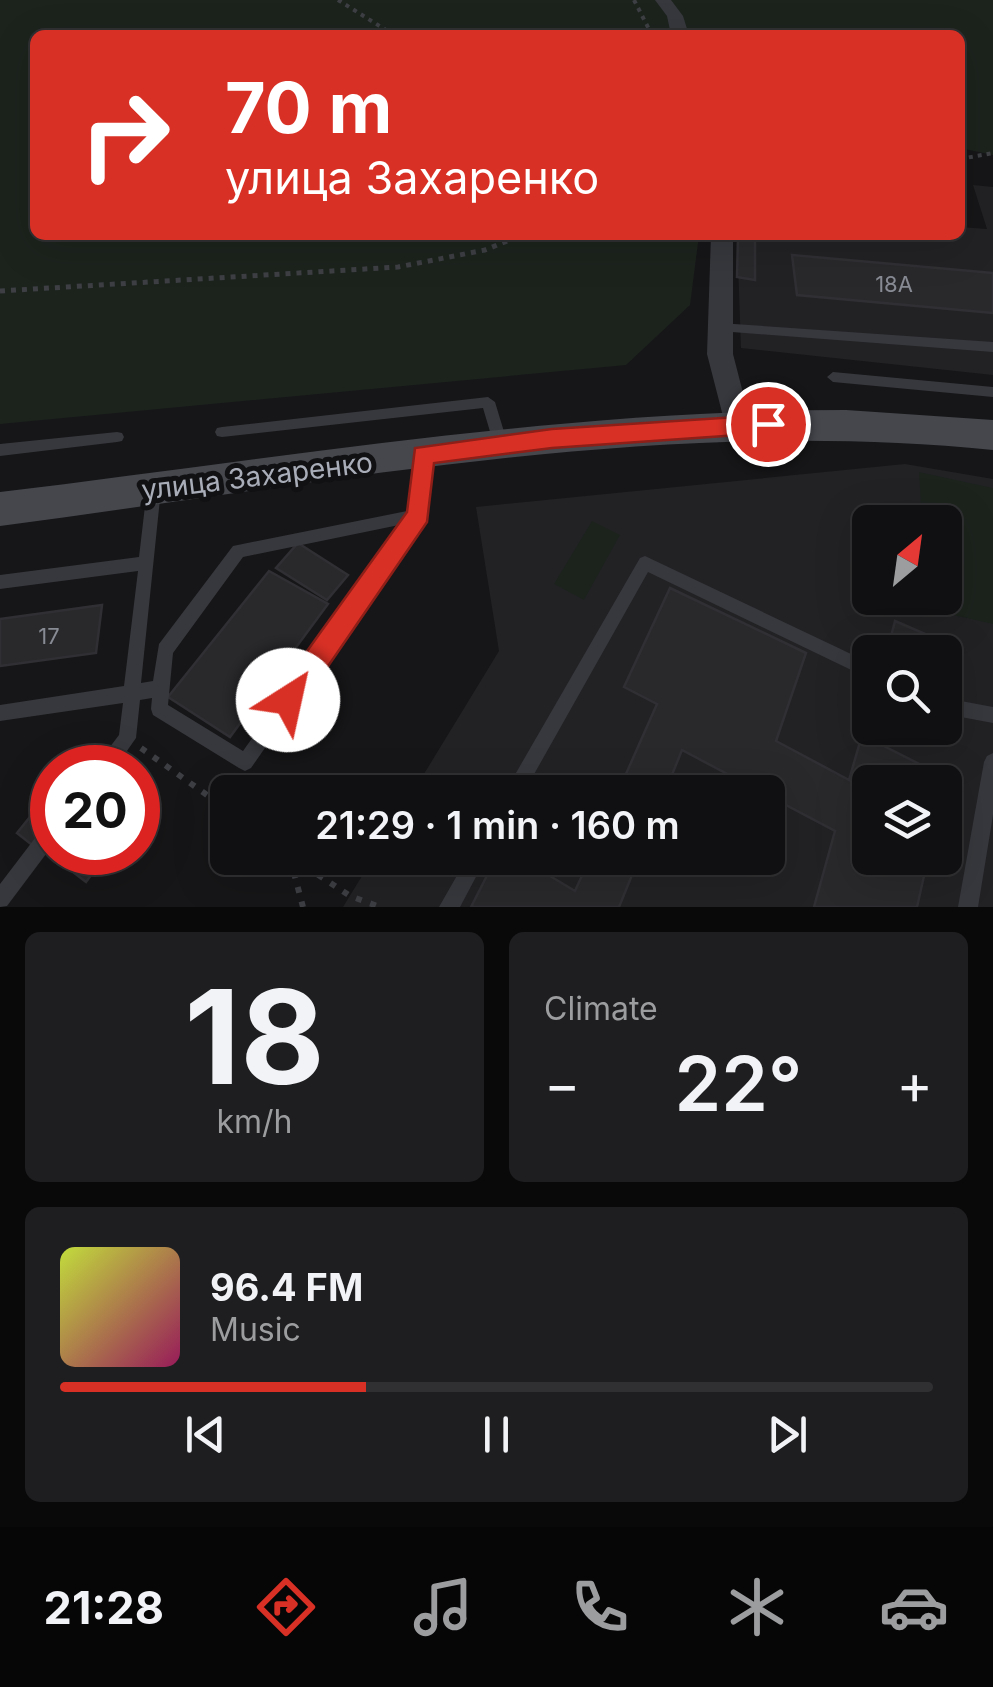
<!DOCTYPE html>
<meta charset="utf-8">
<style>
:root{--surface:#101012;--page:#1e1e20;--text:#f1f3f6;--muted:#9c9d9f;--line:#303032;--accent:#d93025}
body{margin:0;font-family:Inter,sans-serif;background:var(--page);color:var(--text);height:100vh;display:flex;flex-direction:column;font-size:38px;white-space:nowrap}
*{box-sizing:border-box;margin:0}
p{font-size:32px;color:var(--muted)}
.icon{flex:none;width:55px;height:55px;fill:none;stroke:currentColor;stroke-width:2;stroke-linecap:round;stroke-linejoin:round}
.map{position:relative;height:907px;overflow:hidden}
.drawer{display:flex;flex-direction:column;gap:25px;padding:25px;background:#09090a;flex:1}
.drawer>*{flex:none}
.banner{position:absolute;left:30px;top:30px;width:935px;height:210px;border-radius:15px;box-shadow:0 10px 40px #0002,0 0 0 2px var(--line);background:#d93025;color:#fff;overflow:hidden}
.needle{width:65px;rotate:29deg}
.fabs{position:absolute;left:852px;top:505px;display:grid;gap:20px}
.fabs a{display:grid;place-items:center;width:110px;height:110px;border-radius:15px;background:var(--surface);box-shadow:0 10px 40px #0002,0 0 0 2px var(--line);font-size:50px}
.speed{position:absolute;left:30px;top:745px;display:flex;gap:20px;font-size:50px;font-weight:700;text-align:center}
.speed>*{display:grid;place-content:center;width:130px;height:130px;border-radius:50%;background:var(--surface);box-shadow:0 10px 40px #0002,0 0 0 2px var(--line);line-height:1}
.speed .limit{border:15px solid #d22;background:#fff;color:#111}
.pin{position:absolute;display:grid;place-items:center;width:85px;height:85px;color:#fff;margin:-42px;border:5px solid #fff;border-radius:50%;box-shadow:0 2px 10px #0007}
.me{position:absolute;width:110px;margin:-55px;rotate:35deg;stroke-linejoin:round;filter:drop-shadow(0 0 8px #0008)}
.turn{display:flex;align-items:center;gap:35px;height:210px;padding:0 30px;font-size:45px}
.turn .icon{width:130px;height:130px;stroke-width:2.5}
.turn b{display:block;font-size:70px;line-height:85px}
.big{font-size:75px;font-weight:600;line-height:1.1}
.drawer .tile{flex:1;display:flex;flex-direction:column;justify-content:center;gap:15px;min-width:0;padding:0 35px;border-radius:15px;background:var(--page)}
.drawer .dial{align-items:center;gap:0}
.dial b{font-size:130px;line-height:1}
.song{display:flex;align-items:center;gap:30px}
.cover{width:120px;height:120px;border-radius:15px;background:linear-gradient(135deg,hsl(70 70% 55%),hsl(330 70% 35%))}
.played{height:10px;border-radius:5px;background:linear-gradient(90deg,var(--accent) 35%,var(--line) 35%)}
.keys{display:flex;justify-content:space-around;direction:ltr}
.heat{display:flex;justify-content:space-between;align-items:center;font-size:55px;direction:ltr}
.drawer .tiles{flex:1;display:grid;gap:25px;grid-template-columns:1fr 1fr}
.tile:last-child{grid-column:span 2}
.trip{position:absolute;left:210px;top:775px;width:575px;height:100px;border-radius:15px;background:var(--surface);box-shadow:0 10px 40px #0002,0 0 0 2px var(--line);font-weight:600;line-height:100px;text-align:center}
.tab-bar{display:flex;height:160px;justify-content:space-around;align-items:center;background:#060607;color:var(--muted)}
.tab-bar .icon{width:70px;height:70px}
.tab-bar .selected{color:var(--accent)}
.tab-bar b{font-size:45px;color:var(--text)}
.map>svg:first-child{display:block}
.built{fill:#222225;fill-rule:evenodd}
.green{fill:#1c231d}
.building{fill:#29292c;stroke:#303034;stroke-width:2.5}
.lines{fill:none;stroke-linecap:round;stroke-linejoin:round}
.path-far2{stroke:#3d3f44;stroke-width:4;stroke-dasharray:4 5;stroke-linecap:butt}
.path-far1{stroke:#3d3f44;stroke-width:5;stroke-dasharray:5 6;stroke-linecap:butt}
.path{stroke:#3d3f44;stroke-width:6;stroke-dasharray:6 9;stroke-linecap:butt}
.lane{fill:#37383d;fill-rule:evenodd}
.street{fill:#37383d;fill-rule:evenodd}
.secondary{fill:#45474d;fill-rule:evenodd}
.route{fill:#d93025;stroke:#8d1f18;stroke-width:2.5}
.labels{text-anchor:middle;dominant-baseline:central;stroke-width:10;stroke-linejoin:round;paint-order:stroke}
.number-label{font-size:22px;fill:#888b94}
.street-label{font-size:28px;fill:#a8adb8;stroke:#111113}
</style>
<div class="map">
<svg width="993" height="907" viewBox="0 0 993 907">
<rect width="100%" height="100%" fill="#161618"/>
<!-- built -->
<path class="built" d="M973,185L993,187V375L741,348L737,235H960V227L987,229Z
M905,464L993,479V907H343L373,858H768V792H413L499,651L476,507ZM870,522H945V598H870ZM870,652H945V728H870ZM870,782H945V858H870Z"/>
<!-- green -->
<path class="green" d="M0,0H993V155L960,148V35H35V235H699L690,305L626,365L0,424Z
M919,472L993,488V624L927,609L926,598H945V522H922Z
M592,521L620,535L584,600L554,584Z"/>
<!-- building -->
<path class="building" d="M738,235H755V280L737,277Z
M792,255L993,273V313L797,295Z
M298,543L348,575L327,600L276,568Z
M269,571L328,604L230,737L168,697Z
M670,588L806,653L776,741L849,780L862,735L945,777L944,782H870V858H928L917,907H814L835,831L682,750L665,792H618L657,704L624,687Z
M102,605L96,653L0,666V619Z
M895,621L960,649L956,670L945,665V652H917L890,640Z
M945,666L958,671L953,694L945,690Z
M42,802L52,809V827L36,848L17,833Z
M68,852H108L86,882L60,862Z
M496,858H520L575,891L590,858H639L619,907H471Z"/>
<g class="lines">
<!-- path-far2 -->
<path class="path-far2" d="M338,0L394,35
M634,0L652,35
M960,159L993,153"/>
<!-- path-far1 -->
<path class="path-far1" d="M0,291L398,267L485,250L522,235"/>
<!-- path -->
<path class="path" d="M141,748L228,810
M290,858L303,907
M293,858L350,896L380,907"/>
<!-- lane -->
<path class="lane" d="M719,323L993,342V352L719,331L713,327Z
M833,372L993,387V397L833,382L827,377Z
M488,397L495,402L508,445L506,449H496L494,445L483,408L222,437L217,436L215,432L217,428L222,427Z
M117,432L122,433L124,437L122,441L117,442L0,456V444Z
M423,449L428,451L430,455L426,515L424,519L251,768L245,771L239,768L153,715L151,709L152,698L140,700L136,738L115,768H94L119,735L123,703L0,721V705L124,686L138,571L0,589V575L139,557L147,489L149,485L154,483L159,485L161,489L141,683L153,681L159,644L233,546L412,510L416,455L418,451ZM404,524L243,751L168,705L173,653L243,557Z
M645,556L870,663V679L648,572L524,792H505L640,558Z
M945,698L993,707V723L945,714Z
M993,753V815L978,907H958L984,762L987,756Z
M52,823V846L7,906L0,907V884L45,825Z
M467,858H486L460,907H439Z"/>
<!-- street -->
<path class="street" d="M655,0H671L683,16L689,35H671L667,16Z
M711,235H733V354L751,424L747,432L738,435L729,432L725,424L707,354Z"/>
<!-- secondary -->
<path class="secondary" d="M846,410L993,420V450C661,416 328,483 0,526V492C281,458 562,410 846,410Z"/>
</g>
<!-- route -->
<path class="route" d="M768,415L780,424L768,433L552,448L434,463L427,522L298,710L288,714L279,710L275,700L279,690L407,512L415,448L552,429Z"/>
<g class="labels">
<!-- number labels -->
<g class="number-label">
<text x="894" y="284">18А</text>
<text x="49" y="636">17</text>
</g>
<!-- street labels -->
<g class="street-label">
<text transform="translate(257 476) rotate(-7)">улица Захаренко</text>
</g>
</g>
</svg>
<div class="fabs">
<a><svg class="needle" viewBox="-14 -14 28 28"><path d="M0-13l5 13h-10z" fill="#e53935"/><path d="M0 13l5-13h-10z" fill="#9c9d9f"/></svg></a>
<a><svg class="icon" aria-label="search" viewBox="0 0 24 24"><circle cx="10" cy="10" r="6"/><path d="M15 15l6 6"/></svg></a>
<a><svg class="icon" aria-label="layers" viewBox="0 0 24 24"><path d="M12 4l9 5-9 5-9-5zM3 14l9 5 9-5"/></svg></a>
</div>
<div class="speed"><div class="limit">20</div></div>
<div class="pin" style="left:768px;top:424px;background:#d93025"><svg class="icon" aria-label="arrive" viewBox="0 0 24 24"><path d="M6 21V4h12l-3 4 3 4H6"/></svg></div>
<svg class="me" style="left:288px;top:700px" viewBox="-20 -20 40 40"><circle r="19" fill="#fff"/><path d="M0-13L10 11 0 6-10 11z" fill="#d93025"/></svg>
<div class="trip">21:29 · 1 min · 160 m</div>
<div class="banner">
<div class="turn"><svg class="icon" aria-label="right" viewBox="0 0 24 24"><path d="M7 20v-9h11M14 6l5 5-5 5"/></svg><div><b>70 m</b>улица Захаренко</div></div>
</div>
</div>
<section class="drawer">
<div class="tiles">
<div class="tile dial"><b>18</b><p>km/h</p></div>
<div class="tile"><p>Climate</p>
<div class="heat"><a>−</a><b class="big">22°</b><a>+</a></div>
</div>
<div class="tile">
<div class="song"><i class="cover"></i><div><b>96.4 FM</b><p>Music</p></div></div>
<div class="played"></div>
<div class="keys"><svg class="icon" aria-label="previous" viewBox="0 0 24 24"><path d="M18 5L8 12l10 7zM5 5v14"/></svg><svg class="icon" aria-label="pause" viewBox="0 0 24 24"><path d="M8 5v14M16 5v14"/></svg><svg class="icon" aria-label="next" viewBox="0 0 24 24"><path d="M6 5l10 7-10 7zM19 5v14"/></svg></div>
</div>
</div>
</section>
<nav class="tab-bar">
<b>21:28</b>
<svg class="icon selected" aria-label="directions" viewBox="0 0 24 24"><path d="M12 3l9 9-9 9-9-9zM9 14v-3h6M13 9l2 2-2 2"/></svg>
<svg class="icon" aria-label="music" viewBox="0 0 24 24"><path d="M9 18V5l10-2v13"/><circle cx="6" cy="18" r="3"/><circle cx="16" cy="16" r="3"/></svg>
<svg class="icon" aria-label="phone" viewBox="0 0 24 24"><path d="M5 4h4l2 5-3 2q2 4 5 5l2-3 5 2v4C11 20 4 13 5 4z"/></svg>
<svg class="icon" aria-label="climate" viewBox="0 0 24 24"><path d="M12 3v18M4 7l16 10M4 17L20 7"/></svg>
<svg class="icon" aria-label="car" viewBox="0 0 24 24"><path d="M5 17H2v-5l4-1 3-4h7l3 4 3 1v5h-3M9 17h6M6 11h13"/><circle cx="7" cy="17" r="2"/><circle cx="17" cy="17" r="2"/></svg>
</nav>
